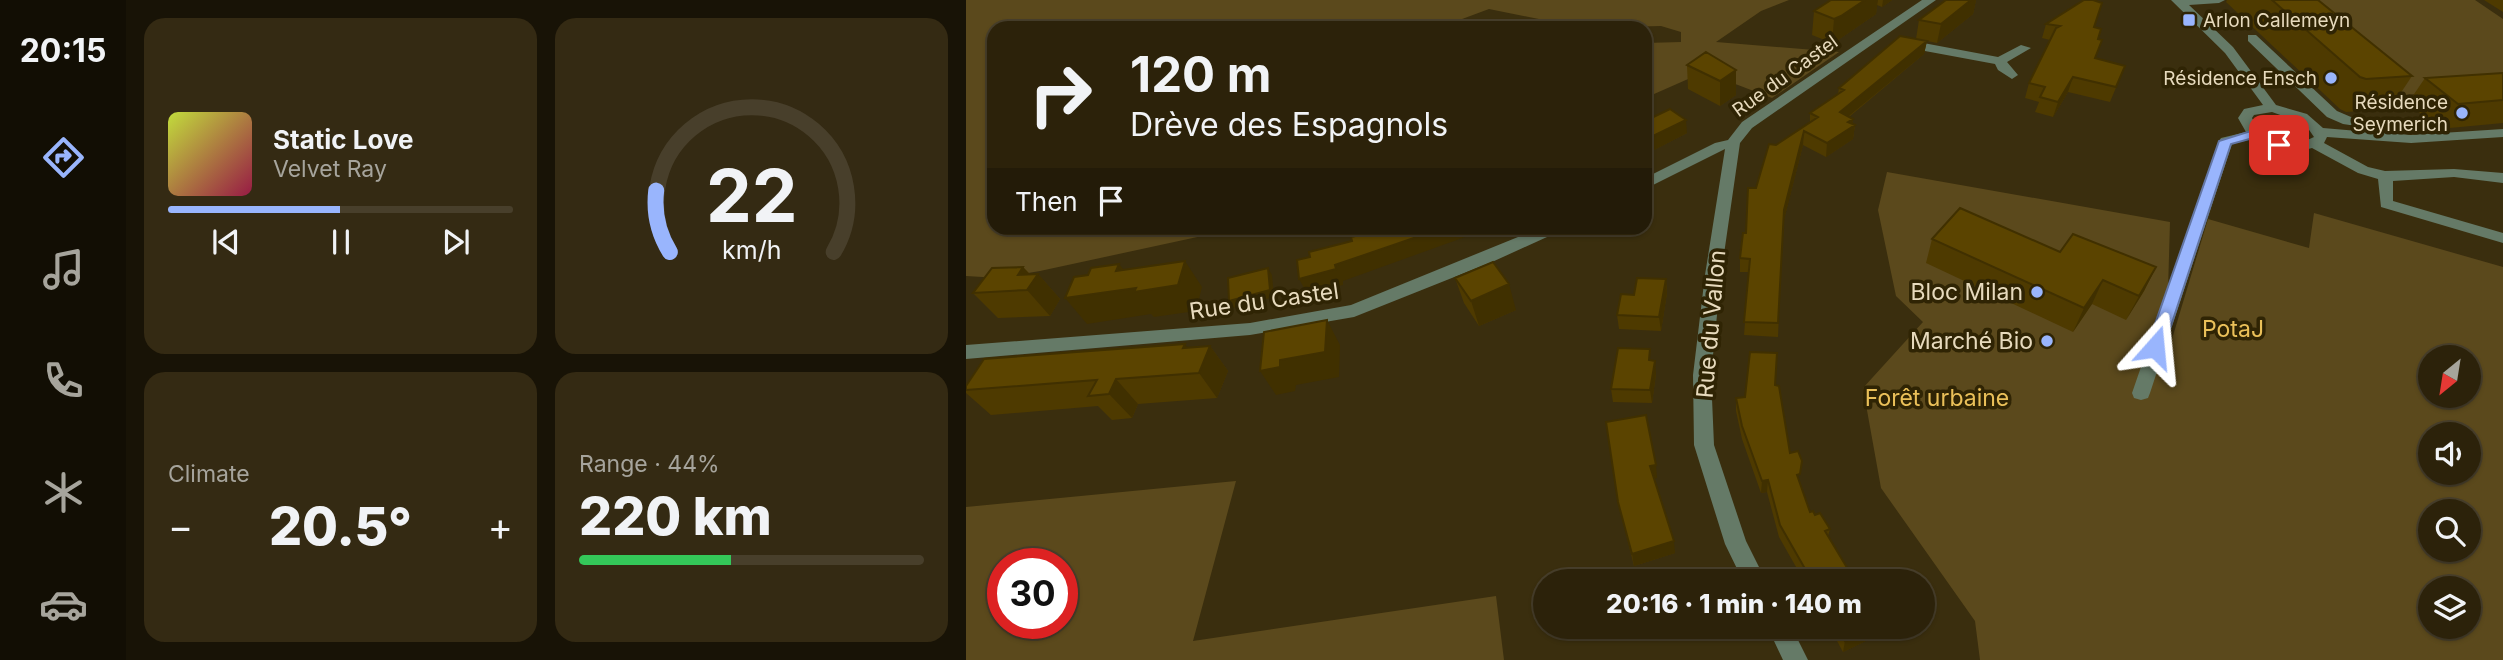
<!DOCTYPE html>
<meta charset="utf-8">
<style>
:root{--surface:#2c220a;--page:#342a13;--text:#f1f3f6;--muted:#a6a49c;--line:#483f2b;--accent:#99b5fd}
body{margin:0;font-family:Inter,sans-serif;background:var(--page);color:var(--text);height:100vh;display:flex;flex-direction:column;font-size:26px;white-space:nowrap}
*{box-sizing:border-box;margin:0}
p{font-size:23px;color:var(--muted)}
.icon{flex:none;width:38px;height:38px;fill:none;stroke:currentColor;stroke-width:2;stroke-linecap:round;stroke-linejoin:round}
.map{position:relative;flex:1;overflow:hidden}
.drawer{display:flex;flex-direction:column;gap:18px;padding:18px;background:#181306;width:840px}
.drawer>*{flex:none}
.guide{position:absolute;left:21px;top:21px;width:665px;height:214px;border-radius:21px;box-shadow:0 2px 5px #0004,0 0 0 2px var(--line);background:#2c220a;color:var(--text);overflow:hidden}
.needle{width:46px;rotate:210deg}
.controls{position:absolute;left:1452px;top:345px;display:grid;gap:14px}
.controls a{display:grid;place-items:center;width:63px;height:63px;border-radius:50%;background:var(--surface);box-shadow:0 2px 5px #0004,0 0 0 2px var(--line);font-size:35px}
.speed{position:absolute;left:21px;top:548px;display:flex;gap:14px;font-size:35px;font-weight:700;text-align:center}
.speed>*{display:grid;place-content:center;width:91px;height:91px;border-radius:50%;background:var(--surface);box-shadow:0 2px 5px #0004,0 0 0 2px var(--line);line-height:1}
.speed .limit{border:10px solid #d22;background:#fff;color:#111}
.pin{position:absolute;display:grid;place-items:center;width:60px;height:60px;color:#fff;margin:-30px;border-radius:14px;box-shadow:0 4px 10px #0006}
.me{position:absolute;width:77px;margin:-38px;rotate:18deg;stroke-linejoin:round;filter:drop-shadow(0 0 5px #0008)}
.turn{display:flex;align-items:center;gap:24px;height:147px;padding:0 28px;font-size:32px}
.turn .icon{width:91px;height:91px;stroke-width:2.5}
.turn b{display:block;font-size:49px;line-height:60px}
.then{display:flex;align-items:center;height:66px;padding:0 28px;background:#0003;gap:14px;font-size:26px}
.big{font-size:52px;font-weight:800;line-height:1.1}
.drawer .tile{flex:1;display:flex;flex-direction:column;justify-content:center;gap:10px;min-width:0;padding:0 24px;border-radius:21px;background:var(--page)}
.drawer .dial{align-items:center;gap:0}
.dial svg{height:182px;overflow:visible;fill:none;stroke:var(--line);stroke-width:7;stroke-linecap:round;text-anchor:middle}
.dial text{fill:var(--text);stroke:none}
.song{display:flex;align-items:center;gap:21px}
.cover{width:84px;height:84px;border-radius:10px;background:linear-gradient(135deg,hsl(70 70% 55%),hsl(340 70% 35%))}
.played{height:7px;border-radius:4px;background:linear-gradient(90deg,var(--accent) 50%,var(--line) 50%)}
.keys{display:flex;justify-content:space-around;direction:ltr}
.heat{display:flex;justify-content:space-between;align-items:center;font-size:38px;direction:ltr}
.charge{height:10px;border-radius:5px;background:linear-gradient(90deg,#34c759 44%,var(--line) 0)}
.drawer .tiles{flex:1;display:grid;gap:18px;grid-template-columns:repeat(2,1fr)}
.trip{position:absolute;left:567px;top:569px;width:402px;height:70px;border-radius:35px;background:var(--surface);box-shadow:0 2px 5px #0004,0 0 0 2px var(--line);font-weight:800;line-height:70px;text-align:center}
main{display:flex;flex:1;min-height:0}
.menu{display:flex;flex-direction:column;width:126px;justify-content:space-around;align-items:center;background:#120e04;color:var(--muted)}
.menu .icon{width:49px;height:49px}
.menu .current{color:var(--accent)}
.menu b{font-size:32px;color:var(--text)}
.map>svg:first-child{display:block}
.green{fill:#5b491c;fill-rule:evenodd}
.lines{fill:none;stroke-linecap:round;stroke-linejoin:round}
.minor{fill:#657a67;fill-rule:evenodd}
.wall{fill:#4e3a00}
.shaded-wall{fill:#403000}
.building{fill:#5b4400;stroke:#403000;stroke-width:2}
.route{fill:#99b5fd;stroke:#6376a4;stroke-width:2}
.poi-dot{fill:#99b5fd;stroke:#2f2404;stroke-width:2.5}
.labels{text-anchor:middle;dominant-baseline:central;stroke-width:7;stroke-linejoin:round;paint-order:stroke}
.far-poi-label{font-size:19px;fill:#e7dabd;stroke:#2f2404;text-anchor:end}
.far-street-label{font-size:19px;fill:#e7dabd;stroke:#2f2404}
.poi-label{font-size:23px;fill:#e7dabd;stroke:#2f2404;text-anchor:end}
.street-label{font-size:23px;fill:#e7dabd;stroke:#2f2404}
.park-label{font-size:23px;fill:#eac059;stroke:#2f2404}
</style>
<main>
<nav class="menu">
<b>20:15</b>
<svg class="icon current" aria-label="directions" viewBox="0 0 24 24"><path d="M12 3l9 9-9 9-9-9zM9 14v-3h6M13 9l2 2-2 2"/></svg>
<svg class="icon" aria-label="music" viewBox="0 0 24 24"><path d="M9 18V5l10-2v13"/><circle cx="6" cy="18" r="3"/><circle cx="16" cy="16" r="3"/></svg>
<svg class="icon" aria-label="phone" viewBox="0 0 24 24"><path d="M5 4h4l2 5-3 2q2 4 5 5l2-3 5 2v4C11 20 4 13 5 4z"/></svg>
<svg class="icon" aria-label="climate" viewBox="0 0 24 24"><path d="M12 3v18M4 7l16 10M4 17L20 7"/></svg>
<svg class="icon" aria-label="car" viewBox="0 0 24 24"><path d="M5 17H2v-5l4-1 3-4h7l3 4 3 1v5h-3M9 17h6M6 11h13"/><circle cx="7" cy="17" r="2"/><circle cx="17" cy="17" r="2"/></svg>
</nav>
<section class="drawer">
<div class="tiles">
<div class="tile">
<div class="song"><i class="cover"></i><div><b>Static Love</b><p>Velvet Ray</p></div></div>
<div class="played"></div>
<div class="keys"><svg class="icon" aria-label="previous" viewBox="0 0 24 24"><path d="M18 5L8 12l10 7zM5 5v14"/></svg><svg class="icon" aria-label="pause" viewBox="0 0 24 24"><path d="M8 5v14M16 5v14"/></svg><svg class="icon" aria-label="next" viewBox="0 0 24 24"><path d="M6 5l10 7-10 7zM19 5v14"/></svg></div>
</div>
<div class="tile dial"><svg viewBox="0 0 100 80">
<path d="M14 69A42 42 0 1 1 86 69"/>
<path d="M14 69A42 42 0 0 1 8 42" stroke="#99b5fd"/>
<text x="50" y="56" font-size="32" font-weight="700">22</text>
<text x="50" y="72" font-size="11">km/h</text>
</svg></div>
<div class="tile"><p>Climate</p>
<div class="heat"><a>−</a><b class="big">20.5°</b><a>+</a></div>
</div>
<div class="tile"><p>Range · 44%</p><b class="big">220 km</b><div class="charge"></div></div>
</div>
</section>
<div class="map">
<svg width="1537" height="660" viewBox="0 0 1537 660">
<rect width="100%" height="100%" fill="#3a2e0e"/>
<!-- green -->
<path class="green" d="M0,0H823L795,11L750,42L873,52L806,98L738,72L679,98V43L715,42V32L695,26L617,28L523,9L472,28H28V228H273L74,271L33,278L0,276Z
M1311,0H1509L1537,19V88L1422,96Z
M1299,116C1314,114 1329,118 1340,129V137C1324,145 1305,139 1294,127V119Z
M921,172L1204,222L1200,359L1242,219L1343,248L1348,213L1537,267V660H1014L1009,621L915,488L897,388L957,322L930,296L912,210ZM1465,357H1503V396H1465ZM1465,434H1503V472H1465ZM1465,511H1503V550H1465ZM1465,588H1503V626H1465Z
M270,481L227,641L530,596L538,660H0V507ZM37,564H96V623H37Z"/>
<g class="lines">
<!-- minor -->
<path class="minor" d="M956,0H970L786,128L774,143L755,275L745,375L748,445L780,541L800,581H777L759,544L728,445L727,375L739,275L759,149L679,189V178L749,143L762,140L776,122Z
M1205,0H1259L1253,3L1223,5L1267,47L1310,105L1341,114L1357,128L1392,131L1397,127L1377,124L1361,117L1282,41V35H1290L1371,111L1385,117L1415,121L1417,124L1408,132L1445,135L1537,129V137L1445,143L1361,137L1358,143L1402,167L1419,171L1488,169L1537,173V183L1488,177L1427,181V201L1537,233V243L1415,207L1412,179L1392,173L1346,148L1335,151L1312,150L1286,139L1266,144L1184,393L1182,398L1175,400L1168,398L1166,393L1253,141L1255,138L1280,132L1272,118L1278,109L1297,105L1259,53ZM1306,112L1339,124L1348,137C1325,149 1296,141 1286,118L1288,115Z
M936,39L1032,57L1055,45L1065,48L1041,62L1052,75L1046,79L1032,70L1029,64L932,46L930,43Z
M574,228H594L592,232L526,262L388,317L284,335L0,359V345L284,323L385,305Z
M801,626H825L842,660H817Z"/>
</g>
<!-- wall -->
<path class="wall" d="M865,0H926L916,7L911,5L910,14L872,40L866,43L846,35L848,11Z
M980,0H1010L1007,14L971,43L961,41L958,54L883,117L887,119L886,124L889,125L887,139L860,157L837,145L817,223L812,337L778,335L783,272H774V258L780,233L790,188L810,145L844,123V113L872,94L873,88L950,39L953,20Z
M1261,0H1352L1446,76L1424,109L1380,112L1374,109L1260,2Z
M1518,0H1537V12Z
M1080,24L1128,27L1132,39L1129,58L1159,66L1144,102L1102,92L1087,117L1069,112L1073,102L1059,98L1063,83L1084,40L1076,38Z
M721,65L770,70V95L754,106L722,89Z
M1537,73V123L1473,129L1442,103L1459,78Z
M679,121L721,133L686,151L679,145Z
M966,239L1094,252L1190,267L1178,291L1160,320L1126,304L1107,332L960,263Z
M57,267L64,274H72L94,299L84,316L32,318L7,293Z
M489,278L550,310L513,326L498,303Z
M700,279L701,293L695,331L653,329L651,315L668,295Z
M244,346L262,371L251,398L172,404L166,418L146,420L132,406L25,415L0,393V386L222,348Z
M686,361L690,374L686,403L647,402L645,389Z
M809,385L824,453L844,512L849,515L864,529L862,536L889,581H838L813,537L801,492L795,493L776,439L770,411V398L779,397Z
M640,422L691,478H688L709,553L668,566L652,502Z
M863,626H915L912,635L877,652Z"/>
<!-- shaded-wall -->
<path class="shaded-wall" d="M899,0H912L910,14L872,40L866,43L868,19Z
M917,0H926L916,7Z
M1005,0H1010L1007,14L971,43L975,24Z
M961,41L958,54L872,125L874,112Z
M770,70V95L754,106V81Z
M1107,77L1102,92L1087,117L1092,102Z
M887,119L886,127L889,125L887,139L860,157L861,143Z
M720,120L721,133L686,151L685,137Z
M838,131L837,145L817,224L818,210Z
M477,228H524L377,281V285L342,295L333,279L369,265Z
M219,261L236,287L230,311L188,317L185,314L121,324L99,298L150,271L153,264L173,289Z
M57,267L68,279L72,274L94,299L84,316L61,290L52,275Z
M1190,267L1178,291L1160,320L1173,296Z
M302,268L306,275L308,297L267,308L263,301Z
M700,279L701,293L695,331L693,317Z
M1137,280L1126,304L1107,332L1118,308Z
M543,284L550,310L513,326L505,301Z
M361,320L374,345L373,377L330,385L329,391L310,395L294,371Z
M219,344L235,366L244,346L262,371L251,398L233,373L217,348Z
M689,361L690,374L686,403L684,390Z
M150,379L172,404L166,418L143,394Z
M690,465L691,478L686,479L684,466Z
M802,480L801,492L795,493L796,481Z
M708,541L709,553L668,566L666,554Z
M910,626H915L912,635L877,652L879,641Z"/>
<!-- building -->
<path class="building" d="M865,0H899L875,16L868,19L848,11Z
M980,0H1005L975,24L953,20Z
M1118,0H1127L1136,3L1128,27L1135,29L1132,39L1136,40L1129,58L1159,66L1150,87L1107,77L1092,102L1074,97L1079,87L1063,83L1090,28L1094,26L1080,24Z
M1306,0H1352L1446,76L1400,79L1394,77Z
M934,36L961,41L874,112L887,119L882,122L889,125L861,143L838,131L818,210L812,323L778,322L784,259L774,258L777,233H780L782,188H790L803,144L810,145L852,117L844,113L878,90L873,88Z
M740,52L770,70L754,81L721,65Z
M1537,73V100L1492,104L1459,78Z
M704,109L720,120L685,137L679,133V121Z
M994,208L1094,252L1107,234L1190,267L1173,296L1137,280L1118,308L966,239Z
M414,228H477L369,265L370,269L333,279L331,260L344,257L343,252L386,241L385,237L415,230Z
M219,261L212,285L168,292L170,288L99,298L108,277L122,275L125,268L153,264L150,271Z
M527,262L543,284L505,301L489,278Z
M57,267L52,275L72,274L61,290L7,293L26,268Z
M302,268L304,290L263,301L262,278Z
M671,278L700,279L693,317L651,315L655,294L668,295Z
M361,320L359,352L314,360V367L294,371L298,332Z
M219,344L217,348L244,346L233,373L150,379L143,394L122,396L131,380L0,390V386L18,359Z
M652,348L684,349L683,360L689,361L684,390L645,389Z
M784,352L811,353L809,385L813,386L824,453L832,451L836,461L834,474L831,475L844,512L847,511L849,515L854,513L864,529L859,531L889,581H846L814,525L802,480L796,481L776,426L770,398L779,397Z
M680,415L690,465L684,466L708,541L666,554L652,502L640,422Z
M871,626H910L879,641Z"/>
<!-- route -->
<path class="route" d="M1288,130L1319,145L1313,149L1287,138L1265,144L1198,347L1189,353L1184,352L1181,347L1253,141Z"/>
<!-- markers -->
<g class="poi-dot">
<rect x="1216" y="13" width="14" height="14" rx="3.5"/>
<circle cx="1365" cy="78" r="7"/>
<circle cx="1496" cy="113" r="7"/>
<circle cx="1071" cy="292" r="7"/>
<circle cx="1081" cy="341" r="7"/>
</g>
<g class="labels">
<!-- far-poi labels -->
<g class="far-poi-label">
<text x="1237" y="20" text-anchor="start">Arlon Callemeyn</text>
<text x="1351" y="78">Résidence Ensch</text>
<text x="1482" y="102">Résidence<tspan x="1482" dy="22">Seymerich</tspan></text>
</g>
<!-- far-street labels -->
<g class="far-street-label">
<text transform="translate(819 76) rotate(-36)">Rue du Castel</text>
</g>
<!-- poi labels -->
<g class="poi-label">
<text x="1057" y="292">Bloc Milan</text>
<text x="1067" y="341">Marché Bio</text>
</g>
<!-- street labels -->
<g class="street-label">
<text transform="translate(298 301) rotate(-8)">Rue du Castel</text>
<text transform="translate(745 324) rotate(-85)">Rue du Vallon</text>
</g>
<!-- park labels -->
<g class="park-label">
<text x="1267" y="329">PotaJ</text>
<text x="971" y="398">Forêt urbaine</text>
</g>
</g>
</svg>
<div class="controls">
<a><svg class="needle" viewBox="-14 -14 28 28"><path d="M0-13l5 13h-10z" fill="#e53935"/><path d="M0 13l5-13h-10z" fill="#a6a49c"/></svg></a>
<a><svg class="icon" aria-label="sound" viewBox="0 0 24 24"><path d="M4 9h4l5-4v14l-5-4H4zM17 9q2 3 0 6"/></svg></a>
<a><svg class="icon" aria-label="search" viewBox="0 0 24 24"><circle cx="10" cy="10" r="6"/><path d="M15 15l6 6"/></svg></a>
<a><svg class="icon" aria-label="layers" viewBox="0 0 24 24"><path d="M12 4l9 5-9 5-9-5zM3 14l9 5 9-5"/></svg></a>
</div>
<div class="speed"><div class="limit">30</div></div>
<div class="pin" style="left:1313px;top:145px;background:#d93025"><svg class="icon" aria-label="arrive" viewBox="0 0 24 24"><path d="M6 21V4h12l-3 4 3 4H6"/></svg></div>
<svg class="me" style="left:1189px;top:347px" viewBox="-20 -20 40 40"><path d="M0-17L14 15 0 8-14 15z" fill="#99b5fd" stroke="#fff" stroke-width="4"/></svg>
<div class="trip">20:16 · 1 min · 140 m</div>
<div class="guide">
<div class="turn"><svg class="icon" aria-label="right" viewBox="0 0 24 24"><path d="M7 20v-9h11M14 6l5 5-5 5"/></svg><div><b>120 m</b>Drève des Espagnols</div></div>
<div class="then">Then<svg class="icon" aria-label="arrive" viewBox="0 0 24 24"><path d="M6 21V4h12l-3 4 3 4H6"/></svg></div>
</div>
</div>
</main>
